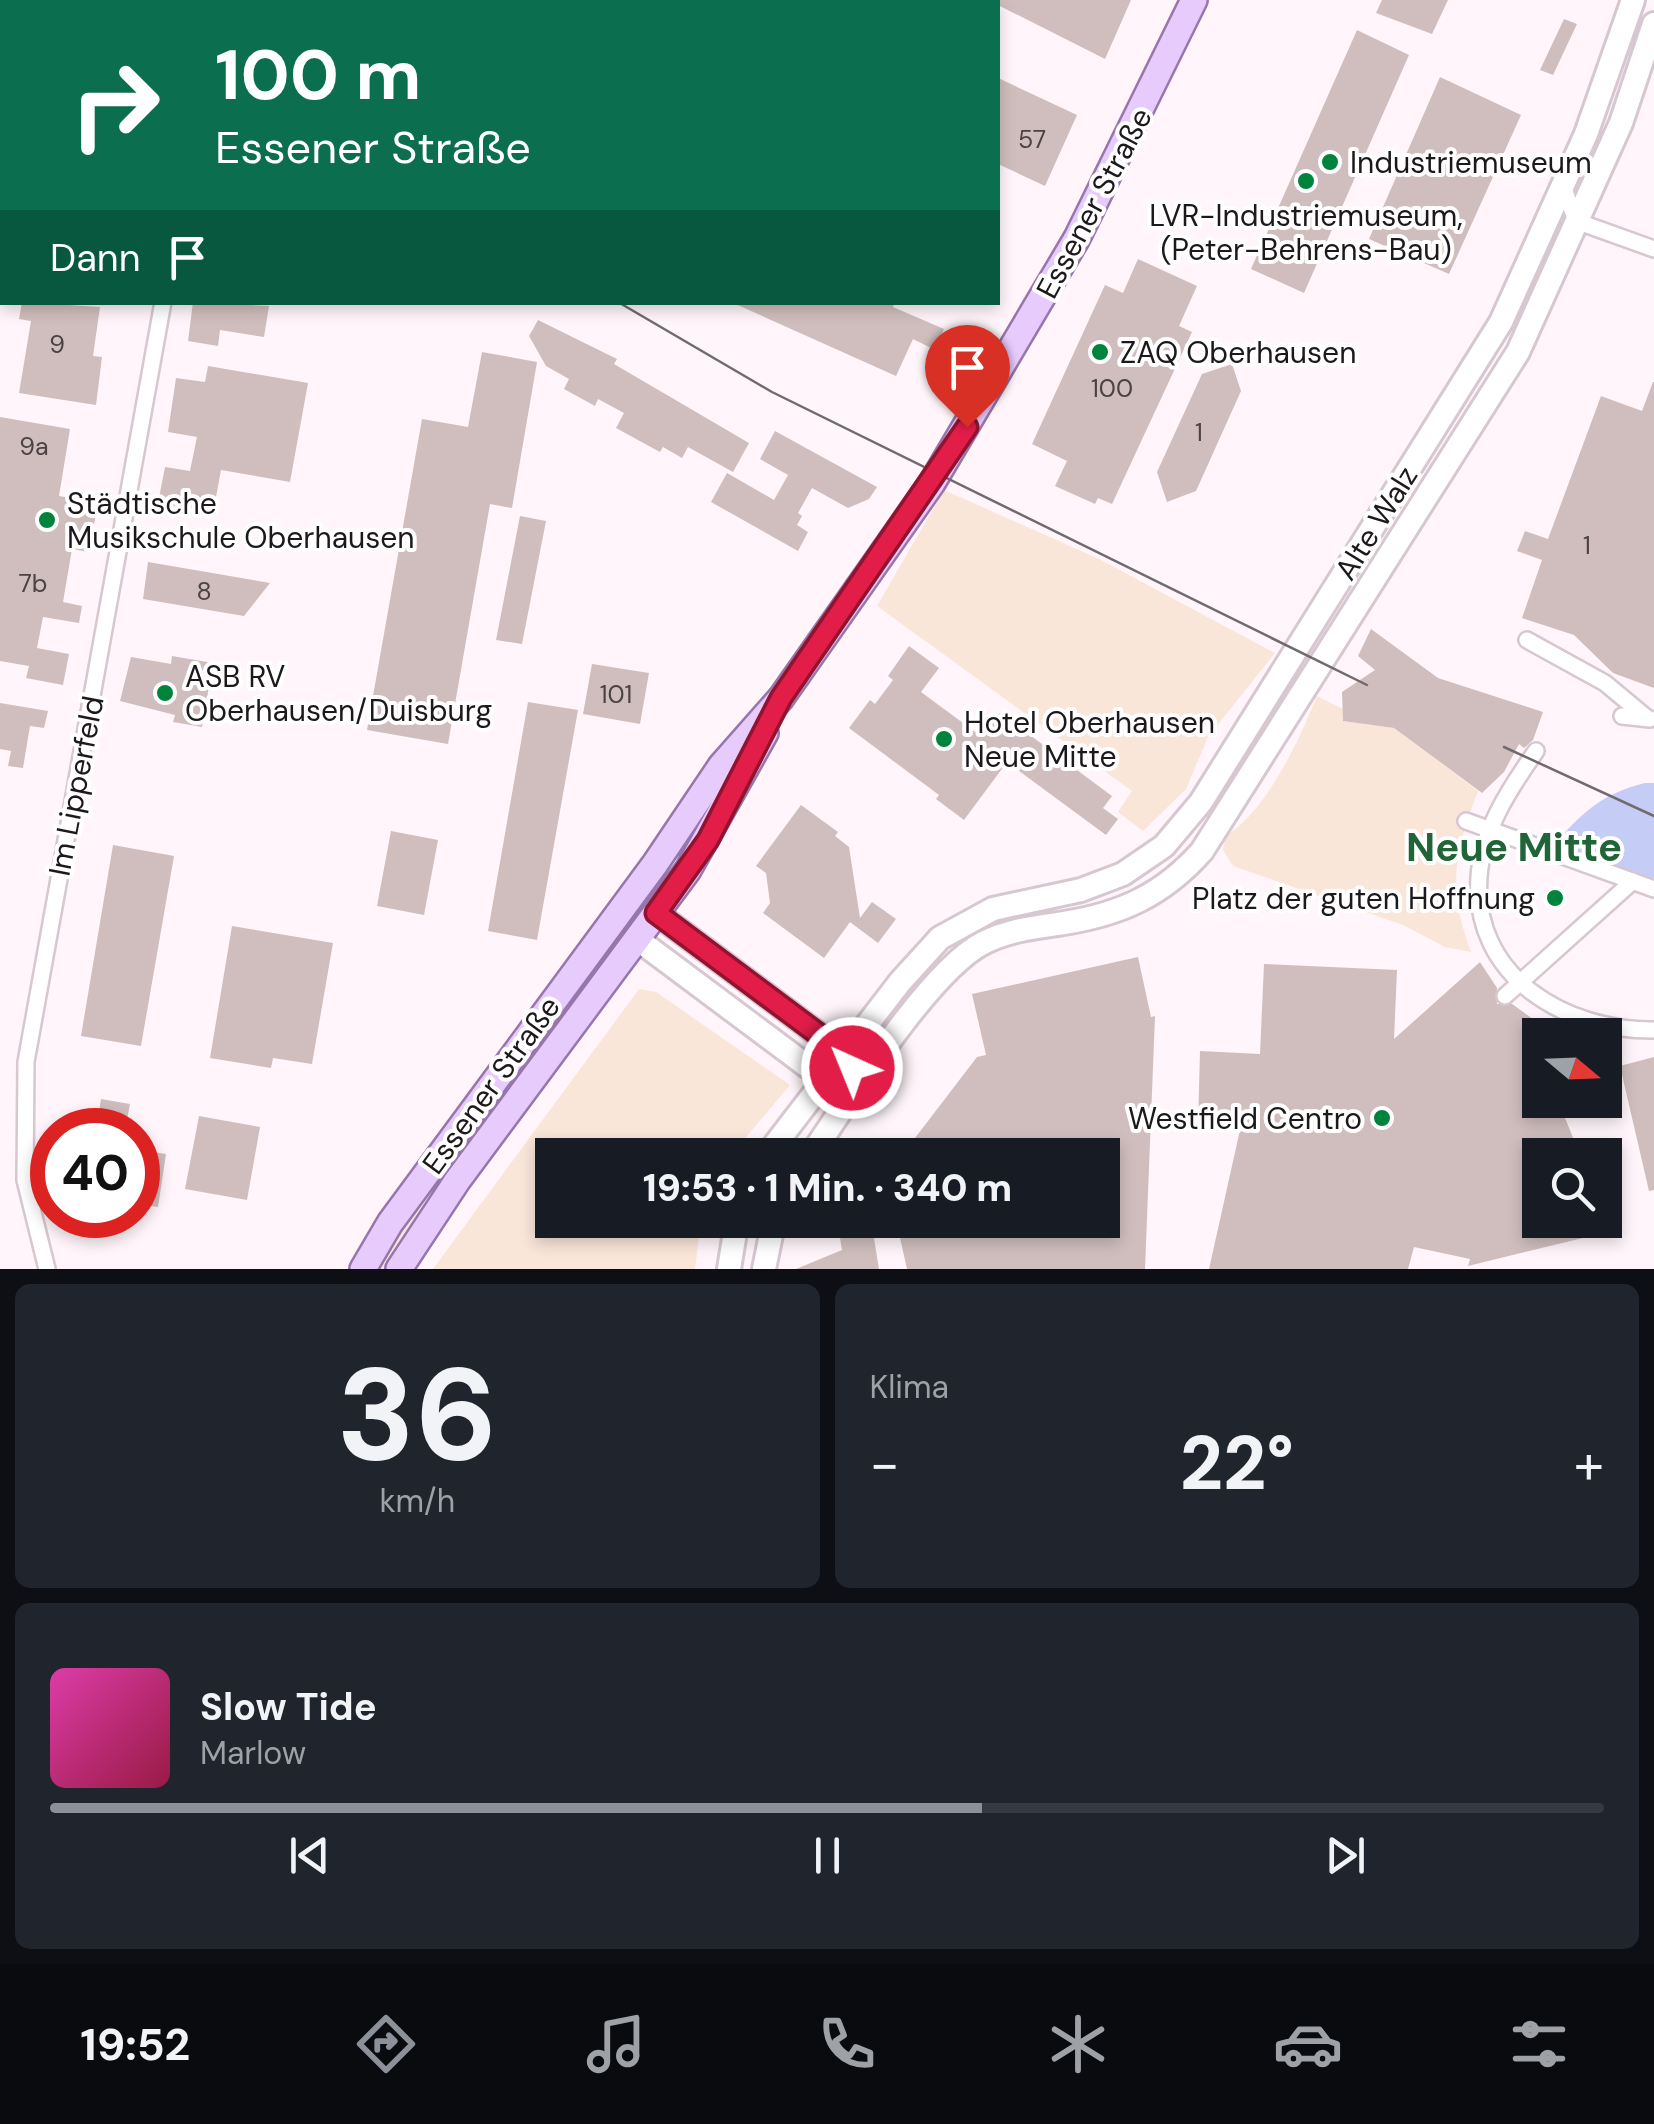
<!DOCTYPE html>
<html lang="de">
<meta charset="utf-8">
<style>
:root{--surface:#171b24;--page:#20242c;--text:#f1f3f6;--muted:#9ea1a6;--line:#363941;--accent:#8c9099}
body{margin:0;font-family:"DM Sans",sans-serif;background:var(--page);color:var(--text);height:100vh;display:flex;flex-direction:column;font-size:38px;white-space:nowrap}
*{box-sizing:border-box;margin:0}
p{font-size:32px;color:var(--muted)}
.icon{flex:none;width:55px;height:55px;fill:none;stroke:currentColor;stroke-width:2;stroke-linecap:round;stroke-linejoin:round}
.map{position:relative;height:1269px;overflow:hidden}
.panel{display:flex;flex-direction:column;gap:15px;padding:15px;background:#0d0f14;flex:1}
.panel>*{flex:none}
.top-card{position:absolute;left:0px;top:0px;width:1000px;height:305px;box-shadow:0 5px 15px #0003;background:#0b6e4f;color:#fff;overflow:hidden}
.needle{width:65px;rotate:109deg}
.tools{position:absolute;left:1522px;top:1018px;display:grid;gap:20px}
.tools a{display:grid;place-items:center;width:100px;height:100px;border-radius:0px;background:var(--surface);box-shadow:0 5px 15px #0003;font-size:50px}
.speed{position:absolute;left:30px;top:1108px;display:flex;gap:20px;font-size:50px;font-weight:700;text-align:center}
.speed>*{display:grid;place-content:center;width:130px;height:130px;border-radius:50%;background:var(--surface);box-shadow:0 5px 15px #0003;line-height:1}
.speed .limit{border:15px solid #d22;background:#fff;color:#111}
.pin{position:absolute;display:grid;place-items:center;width:85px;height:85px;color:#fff;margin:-102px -42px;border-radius:50% 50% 50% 0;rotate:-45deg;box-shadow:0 0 10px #0007}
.pin .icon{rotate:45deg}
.me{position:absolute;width:110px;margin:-55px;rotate:316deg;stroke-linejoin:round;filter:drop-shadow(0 0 8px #0008)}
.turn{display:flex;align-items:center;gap:35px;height:210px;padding:0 50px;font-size:45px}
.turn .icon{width:130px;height:130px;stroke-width:2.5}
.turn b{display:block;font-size:70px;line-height:85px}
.then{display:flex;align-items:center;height:95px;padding:0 50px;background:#0003;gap:20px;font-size:38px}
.big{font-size:75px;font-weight:800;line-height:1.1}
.panel .tile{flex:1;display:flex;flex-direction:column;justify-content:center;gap:15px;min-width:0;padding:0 35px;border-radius:15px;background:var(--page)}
.panel .dial{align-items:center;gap:0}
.dial b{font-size:130px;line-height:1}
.song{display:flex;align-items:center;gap:30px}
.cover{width:120px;height:120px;border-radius:15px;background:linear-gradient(135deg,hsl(320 70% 55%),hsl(340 70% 35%))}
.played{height:10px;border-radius:5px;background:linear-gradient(90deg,var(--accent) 60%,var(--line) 60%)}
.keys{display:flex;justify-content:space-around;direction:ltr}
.heat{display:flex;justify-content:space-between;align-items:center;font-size:55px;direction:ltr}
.panel .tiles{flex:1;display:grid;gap:15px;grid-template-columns:1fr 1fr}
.tile:last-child{grid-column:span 2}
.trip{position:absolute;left:535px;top:1138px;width:585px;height:100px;border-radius:0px;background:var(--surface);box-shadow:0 5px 15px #0003;font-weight:800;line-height:100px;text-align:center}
.dock{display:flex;height:160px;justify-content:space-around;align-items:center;background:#090b0e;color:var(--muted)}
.dock .icon{width:70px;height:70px}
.dock .active{color:var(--accent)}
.dock b{font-size:45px;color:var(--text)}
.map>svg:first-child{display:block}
.green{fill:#fae5d9}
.water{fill:#c5cdf7}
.building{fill:#d0bebe}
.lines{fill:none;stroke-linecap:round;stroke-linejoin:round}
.street-casing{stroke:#d6c7d0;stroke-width:20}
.secondary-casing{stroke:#d6c7d0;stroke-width:28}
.primary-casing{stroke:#9776ad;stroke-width:30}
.street{stroke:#fff;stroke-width:15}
.secondary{stroke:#fff;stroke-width:22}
.primary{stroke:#e8cbfd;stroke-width:25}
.tram{stroke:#716a6e;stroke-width:2.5}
.route-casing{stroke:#92132f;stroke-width:25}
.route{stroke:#e11d48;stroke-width:18}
.poi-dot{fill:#00833d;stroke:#fff;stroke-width:4}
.labels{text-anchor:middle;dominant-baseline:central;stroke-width:8;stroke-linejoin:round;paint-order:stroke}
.number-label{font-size:25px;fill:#4a4244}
.poi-label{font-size:30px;fill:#1d181b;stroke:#fff;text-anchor:start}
.street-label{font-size:30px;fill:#1d181b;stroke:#fff}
.district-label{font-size:40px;font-weight:bold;fill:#216437;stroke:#fff}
</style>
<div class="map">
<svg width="1654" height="1269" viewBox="0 0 1654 1269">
<rect width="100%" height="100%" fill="#fff5fa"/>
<!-- green -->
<path class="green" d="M944,490L1099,559L1275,653L1208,737L1186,789L1143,831L1118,812L1132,791L877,606Z
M1317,696L1343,709L1344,721L1394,728L1478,791C1454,853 1447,888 1471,952L1445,947L1403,925L1233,866L1223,850L1226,835C1265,814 1301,737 1317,696Z
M629,931L392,1269H372L611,939Z
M639,989L656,992L790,1085L731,1155H552V1220H701L695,1269H433Z"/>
<!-- water -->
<path class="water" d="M1645,783H1654V882L1554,845C1581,813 1603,793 1645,783Z"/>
<!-- building -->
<path class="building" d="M988,0H1131L1105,59Z
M1382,0H1448L1432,34L1376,13Z
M1564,19L1577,24L1553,75L1540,70Z
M1357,30L1409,55L1304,293L1251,269Z
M1440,77L1521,115L1449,274L1369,239Z
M998,78L1077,115L1045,186L998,164Z
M1138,259L1197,286L1179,326L1192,332L1112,504L1098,498L1095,504L1055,486L1067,461L1032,444L1105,285L1123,293Z
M22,302L100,307L93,356L102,357L96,405L19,393L31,321L19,319Z
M193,302L269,306L264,337L220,330L218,346L188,341Z
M731,302H895L893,307L944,329L935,350L913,339L896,376Z
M538,320L617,359L614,364L749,443L733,472L688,447L682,458L663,447L660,452L616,428L624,413L598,399L595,406L564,389L569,379L546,366L529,336Z
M482,352L537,362L512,508L490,504L448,744L367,730L422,419L468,427Z
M1232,364L1241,391L1196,491L1167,502L1157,472L1202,374Z
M208,366L308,383L290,482L221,470L213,513L158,503L165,467L190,471L197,437L168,432L176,378L205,382Z
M1653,382H1654V688L1613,673L1574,635L1522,618L1542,560L1517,551L1525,531L1548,539L1601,396L1642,411Z
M0,417L70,429L59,496L98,503L89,552L72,549L63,602L82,606L79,623L43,617L37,648L69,654L63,685L26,678L29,666L0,661Z
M775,431L877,487L869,499L848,508L812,488L798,513L802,516L797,525L808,532L798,551L711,502L727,473L774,500L788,475L760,459Z
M520,516L546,521L522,644L496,640Z
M148,562L270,583L244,616L143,599Z
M1371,629L1438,678L1543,712L1533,740L1524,748L1519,744L1504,772L1482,793L1394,728L1343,721L1342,692L1375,670L1358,656Z
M909,646L939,668L921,692L982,737L1000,713L1112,796L1103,808L1118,819L1106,835L1007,762L964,820L936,799L939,795L849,728L870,700L875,704L893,680L888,676Z
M172,656L213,663L202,727L173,722L175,715L120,701L131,657L171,664Z
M592,664L649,673L640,724L583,714Z
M528,702L578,710L537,940L488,931Z
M0,703L48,711L44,728L30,726L23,768L8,766L11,751L0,749Z
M801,805L838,832L835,836L849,847L860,918L872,902L896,919L878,943L850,922L824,958L763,913L770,903L766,873L756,866Z
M391,831L438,840L424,915L377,906Z
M113,845L174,856L141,1046L81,1036Z
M232,926L333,943L312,1064L273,1058L271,1068L210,1058Z
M1138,957L1151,1017L1155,1016L1145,1269H907L896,1220H1102V1155H902L977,1057L986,1055L972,994Z
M1480,962L1497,988V1004H1512L1555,1035H1540V1058L1524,1073L1540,1088V1100H1552L1561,1108L1580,1155H1540V1220H1591L1587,1237L1468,1266L1470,1259L1414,1247L1408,1269H1209L1240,1130L1198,1127L1200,1051L1260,1054L1264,964L1397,970L1394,1039Z
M1654,1057V1190L1649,1191L1620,1066Z
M101,1099L130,1104L125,1130H96Z
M199,1116L260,1127L247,1200L185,1189Z
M139,1150L166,1154L158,1207L138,1204Z
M837,1220H871L879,1269H796L842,1250Z"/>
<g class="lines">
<!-- street casing -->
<g class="street-casing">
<path id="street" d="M216,2V0
M1563,186L1576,221L1654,249
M1527,640L1605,683L1647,718
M1622,716L1650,719
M1536,751C1510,788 1482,830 1479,877C1472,977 1566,1031 1654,1030
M1466,821L1654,889
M1505,996L1633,881
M47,1269L25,1180L26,1062L163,302"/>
</g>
<!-- secondary casing -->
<g class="secondary-casing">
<path id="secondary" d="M656,913L845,1054L851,1065
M637,939L807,1066L837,1081
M767,1155L900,982L940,938L993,909L1081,890L1123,874L1164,846L1201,802L1501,322L1586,134L1633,0
M811,1155C848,1101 929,971 983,943C1008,930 1036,927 1064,923C1121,914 1163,895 1202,851L1518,352L1621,123L1654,24
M729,1269L737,1220
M764,1269L774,1220"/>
</g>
<!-- primary casing -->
<g class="primary-casing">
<path id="primary" d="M363,1269L390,1223L655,864L721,766L781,698L932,483L1077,238L1194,0
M399,1269L457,1181L688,870L765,733"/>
</g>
<!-- street -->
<use href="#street" class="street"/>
<!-- secondary -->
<use href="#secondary" class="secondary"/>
<!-- primary -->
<use href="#primary" class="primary"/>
<!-- tram -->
<path class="tram" d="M21,0L25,2
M40,0L45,2
M618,302L772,392L1367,685
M1504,747L1654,816"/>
</g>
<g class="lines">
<!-- route casing -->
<g class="route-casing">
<path id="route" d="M852,1068L845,1054L656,913L708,840L781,698L967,427"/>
</g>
<!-- route -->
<use href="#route" class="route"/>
</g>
<!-- markers -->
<g class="poi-dot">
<circle cx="1330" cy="162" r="10"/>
<circle cx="1306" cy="181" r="10"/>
<circle cx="1100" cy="352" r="10"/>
<circle cx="47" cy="520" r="10"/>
<circle cx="165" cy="693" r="10"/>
<circle cx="944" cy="739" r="10"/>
<circle cx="1555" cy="898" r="10"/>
<circle cx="1382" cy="1118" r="10"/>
</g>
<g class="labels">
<!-- number labels -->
<g class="number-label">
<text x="1032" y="139">57</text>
<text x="57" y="344">9</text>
<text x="1112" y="388">100</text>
<text x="1199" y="432">1</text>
<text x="34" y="446">9a</text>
<text x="1587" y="545">1</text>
<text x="33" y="583">7b</text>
<text x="204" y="591">8</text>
<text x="616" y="694">101</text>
</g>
<!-- poi labels -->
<g class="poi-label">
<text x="1350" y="162">Industriemuseum</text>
<text x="1306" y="215" text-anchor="middle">LVR-Industriemuseum,<tspan x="1306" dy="34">(Peter-Behrens-Bau)</tspan></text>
<text x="1120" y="352">ZAQ Oberhausen</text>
<text x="67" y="503">Städtische<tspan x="67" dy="34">Musikschule Oberhausen</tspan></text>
<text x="185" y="676">ASB RV<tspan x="185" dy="34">Oberhausen/Duisburg</tspan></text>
<text x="964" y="722">Hotel Oberhausen<tspan x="964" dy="34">Neue Mitte</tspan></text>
<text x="1535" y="898" text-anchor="end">Platz der guten Hoffnung</text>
<text x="1362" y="1118" text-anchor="end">Westfield Centro</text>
</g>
<!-- street labels -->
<g class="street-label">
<text transform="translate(1094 203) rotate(-62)">Essener Straße</text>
<text transform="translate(1376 523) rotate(-58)">Alte Walz</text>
<text transform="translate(76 786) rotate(-79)">Im Lipperfeld</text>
<text transform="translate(491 1085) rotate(-54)">Essener Straße</text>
</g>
<!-- district labels -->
<g class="district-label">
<text x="1514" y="847">Neue Mitte</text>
</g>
</g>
</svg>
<div class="tools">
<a><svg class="needle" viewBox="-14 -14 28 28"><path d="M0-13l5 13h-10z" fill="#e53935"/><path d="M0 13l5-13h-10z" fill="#9ea1a6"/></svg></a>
<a><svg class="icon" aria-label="search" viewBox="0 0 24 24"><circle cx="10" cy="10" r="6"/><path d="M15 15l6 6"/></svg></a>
</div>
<div class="speed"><div class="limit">40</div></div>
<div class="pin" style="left:967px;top:427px;background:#d93025"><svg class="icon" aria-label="arrive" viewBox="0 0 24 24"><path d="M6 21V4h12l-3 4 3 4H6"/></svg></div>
<svg class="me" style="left:852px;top:1068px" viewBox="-20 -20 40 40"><circle r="17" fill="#e11d48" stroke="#fff" stroke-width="3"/><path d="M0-11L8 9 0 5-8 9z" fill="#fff"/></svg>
<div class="trip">19:53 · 1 Min. · 340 m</div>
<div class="top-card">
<div class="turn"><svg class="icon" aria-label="right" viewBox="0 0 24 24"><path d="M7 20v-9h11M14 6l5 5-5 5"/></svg><div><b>100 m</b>Essener Straße</div></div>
<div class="then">Dann<svg class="icon" aria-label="arrive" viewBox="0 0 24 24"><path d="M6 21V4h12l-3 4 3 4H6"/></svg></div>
</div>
</div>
<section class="panel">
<div class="tiles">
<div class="tile dial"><b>36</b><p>km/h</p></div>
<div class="tile"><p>Klima</p>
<div class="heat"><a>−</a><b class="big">22°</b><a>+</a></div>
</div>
<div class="tile">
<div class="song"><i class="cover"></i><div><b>Slow Tide</b><p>Marlow</p></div></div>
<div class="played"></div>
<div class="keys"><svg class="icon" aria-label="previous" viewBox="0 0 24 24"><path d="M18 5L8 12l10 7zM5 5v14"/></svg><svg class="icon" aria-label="pause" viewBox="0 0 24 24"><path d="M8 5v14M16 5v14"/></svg><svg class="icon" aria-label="next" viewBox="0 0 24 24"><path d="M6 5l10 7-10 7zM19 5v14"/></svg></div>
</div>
</div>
</section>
<nav class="dock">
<b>19:52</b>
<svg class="icon active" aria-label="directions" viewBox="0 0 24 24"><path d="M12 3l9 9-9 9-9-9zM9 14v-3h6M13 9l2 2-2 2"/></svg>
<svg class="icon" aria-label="music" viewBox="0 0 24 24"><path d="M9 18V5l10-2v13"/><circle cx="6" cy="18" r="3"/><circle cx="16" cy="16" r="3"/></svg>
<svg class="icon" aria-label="phone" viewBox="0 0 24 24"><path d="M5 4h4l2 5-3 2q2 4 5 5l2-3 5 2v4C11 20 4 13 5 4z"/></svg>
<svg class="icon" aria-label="climate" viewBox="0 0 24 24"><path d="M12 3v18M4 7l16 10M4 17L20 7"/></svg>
<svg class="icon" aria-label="car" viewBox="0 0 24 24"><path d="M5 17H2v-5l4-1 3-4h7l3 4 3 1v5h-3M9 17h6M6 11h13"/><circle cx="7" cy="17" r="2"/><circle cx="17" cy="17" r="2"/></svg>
<svg class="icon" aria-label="filters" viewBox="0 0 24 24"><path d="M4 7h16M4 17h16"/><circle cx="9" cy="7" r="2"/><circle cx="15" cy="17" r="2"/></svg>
</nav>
